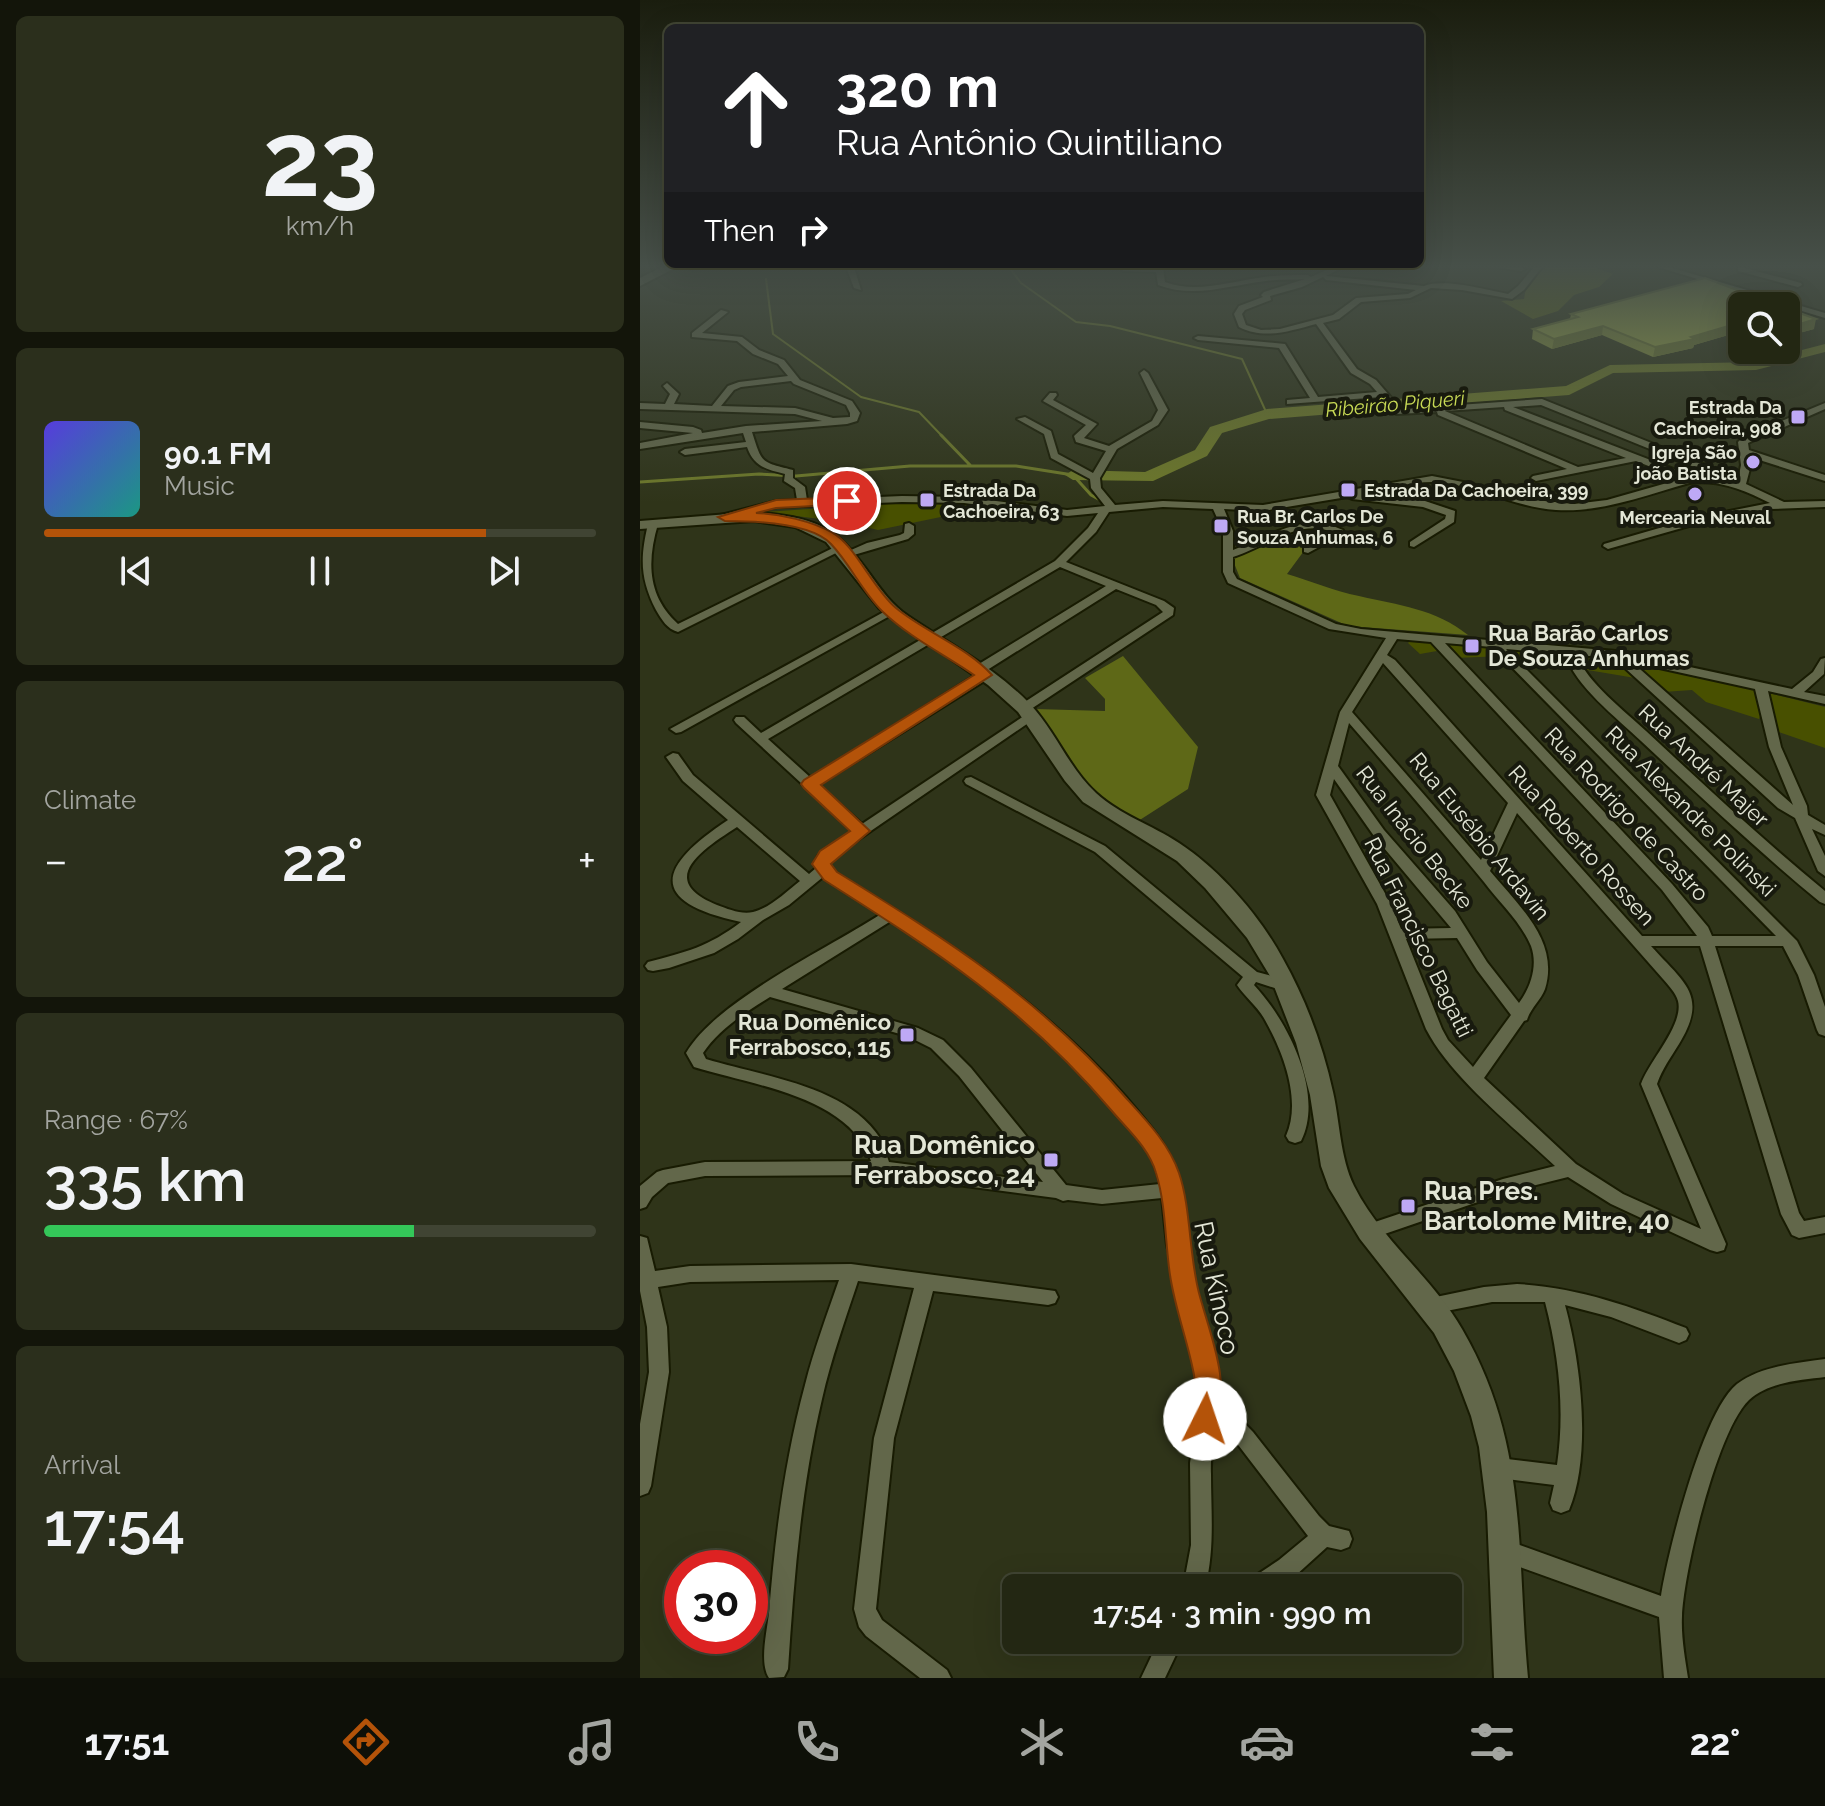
<!DOCTYPE html>
<meta charset="utf-8">
<style>
:root{--surface:#232713;--page:#2b2f1c;--text:#f1f3f6;--muted:#a3a5a0;--line:#404433;--accent:#b45309}
body{margin:0;font-family:Raleway,sans-serif;background:var(--page);color:var(--text);height:100vh;display:flex;flex-direction:column;font-size:30px;white-space:nowrap}
*{box-sizing:border-box;margin:0}
p{font-size:26px;color:var(--muted)}
.icon{flex:none;width:44px;height:44px;fill:none;stroke:currentColor;stroke-width:2;stroke-linecap:round;stroke-linejoin:round}
.map{position:relative;flex:1;overflow:hidden}
.drawer{display:flex;flex-direction:column;gap:16px;padding:16px;background:#13150a;width:640px}
.drawer>*{flex:none}
.hud{position:absolute;left:24px;top:24px;width:760px;height:244px;border-radius:12px;box-shadow:0 8px 32px #0002,0 0 0 2px var(--line);background:#202124;color:#fff;overflow:hidden}
.fabs{position:absolute;left:1088px;top:292px;display:grid;gap:16px}
.fabs a{display:grid;place-items:center;width:72px;height:72px;border-radius:12px;background:var(--surface);box-shadow:0 8px 32px #0002,0 0 0 2px var(--line);font-size:40px}
.speed{position:absolute;left:24px;top:1550px;display:flex;gap:16px;font-size:40px;font-weight:700;text-align:center}
.speed>*{display:grid;place-content:center;width:104px;height:104px;border-radius:50%;background:var(--surface);box-shadow:0 8px 32px #0002,0 0 0 2px var(--line);line-height:1}
.speed .limit{border:12px solid #d22;background:#fff;color:#111}
.pin{position:absolute;display:grid;place-items:center;width:68px;height:68px;color:#fff;margin:-34px;border:4px solid #fff;border-radius:50%;box-shadow:0 2px 8px #0007}
.me{position:absolute;width:88px;margin:-44px;rotate:4deg;stroke-linejoin:round;filter:drop-shadow(0 0 6px #0008)}
.turn{display:flex;align-items:center;gap:28px;height:168px;padding:0 40px;font-size:36px}
.turn .icon{width:104px;height:104px;stroke-width:2.5}
.turn b{display:block;font-size:56px;line-height:68px}
.then{display:flex;align-items:center;height:76px;padding:0 40px;background:#0003;gap:16px;font-size:30px}
.big{font-size:60px;font-weight:600;line-height:1.1}
.drawer .widget{flex:1;display:flex;flex-direction:column;justify-content:center;gap:12px;min-width:0;padding:0 28px;border-radius:12px;background:var(--page)}
.drawer .dial{align-items:center;gap:0}
.dial b{font-size:104px;line-height:1}
.song{display:flex;align-items:center;gap:24px}
.cover{width:96px;height:96px;border-radius:12px;background:linear-gradient(135deg,hsl(250 70% 55%),hsl(170 70% 35%))}
.played{height:8px;border-radius:4px;background:linear-gradient(90deg,var(--accent) 80%,var(--line) 80%)}
.keys{display:flex;justify-content:space-around;direction:ltr}
.heat{display:flex;justify-content:space-between;align-items:center;font-size:44px;direction:ltr}
.charge{height:12px;border-radius:6px;background:linear-gradient(90deg,#34c759 67%,var(--line) 0)}
.trip{position:absolute;left:362px;top:1574px;width:460px;height:80px;border-radius:12px;background:var(--surface);box-shadow:0 8px 32px #0002,0 0 0 2px var(--line);font-weight:600;line-height:80px;text-align:center}
.menu{display:flex;height:128px;justify-content:space-around;align-items:center;background:#0e1008;color:var(--muted)}
.menu .icon{width:56px;height:56px}
.menu .on{color:var(--accent)}
.menu b{font-size:36px;color:var(--text)}
main{display:flex;flex:1;min-height:0}
.map>svg:first-child{display:block}
.green{fill:#485000}
.forest{fill:#5e6817}
.lines{fill:none;stroke-linecap:round;stroke-linejoin:round}
.stream-far1{stroke:#6d782a;stroke-width:2}
.stream{stroke:#6d782a;stroke-width:3}
.river{fill:#6d782a;fill-rule:evenodd}
.street-casing{stroke:#181b02;stroke-width:4}
.secondary-casing{stroke:#181b02;stroke-width:4}
.street{fill:#62674a;fill-rule:evenodd}
.secondary{fill:#62674a;fill-rule:evenodd}
.wall{fill:#8c9841}
.shaded-wall{fill:#727c35}
.building{fill:#a3b14c;stroke:#727c35;stroke-width:2}
.route{fill:#b45309;stroke:#753606;stroke-width:2}
.poi-dot{fill:#bea9f5;stroke:#181a0e;stroke-width:3}
.labels{text-anchor:middle;dominant-baseline:central;stroke-width:8;stroke-linejoin:round;paint-order:stroke}
.far-poi-label{font-size:18px;font-weight:bold;fill:#e3e6d6;stroke:#181a0e;text-anchor:start}
.far-water-label{font-size:20px;font-style:italic;fill:#c8da55;stroke:#181a0e}
.poi-label{font-size:22px;font-weight:bold;fill:#e3e6d6;stroke:#181a0e;text-anchor:start}
.street-label{font-size:22px;fill:#e3e6d6;stroke:#181a0e}
.near-poi-label{font-size:26px;font-weight:bold;fill:#e3e6d6;stroke:#181a0e;text-anchor:end}
.near-street-label{font-size:26px;fill:#e3e6d6;stroke:#181a0e}
</style>
<main>
<section class="drawer">
<div class="widget dial"><b>23</b><p>km/h</p></div>
<div class="widget">
<div class="song"><i class="cover"></i><div><b>90.1 FM</b><p>Music</p></div></div>
<div class="played"></div>
<div class="keys"><svg class="icon" aria-label="previous" viewBox="0 0 24 24"><path d="M18 5L8 12l10 7zM5 5v14"/></svg><svg class="icon" aria-label="pause" viewBox="0 0 24 24"><path d="M8 5v14M16 5v14"/></svg><svg class="icon" aria-label="next" viewBox="0 0 24 24"><path d="M6 5l10 7-10 7zM19 5v14"/></svg></div>
</div>
<div class="widget"><p>Climate</p>
<div class="heat"><a>−</a><b class="big">22°</b><a>+</a></div>
</div>
<div class="widget"><p>Range · 67%</p><b class="big">335 km</b><div class="charge"></div></div>
<div class="widget"><p>Arrival</p><b class="big">17:54</b></div>
</section>
<div class="map">
<svg width="1185" height="1678" viewBox="0 0 1185 1678">
<rect width="100%" height="100%" fill="#2f3419"/>
<!-- green -->
<path class="green" d="M275,502L349,507L238,530L204,522L124,512Z
M771,640L979,656L1185,707V748L1136,731L1123,708L1119,719L1066,702L1052,690L1023,692L1001,679L865,656L815,658L797,651L780,654L768,643Z"/>
<!-- forest -->
<path class="forest" d="M907,267H953L973,274L959,287L934,295L918,311L893,319L861,301L884,299L887,282Z
M644,537L672,540L647,574C671,581 694,591 719,596C758,605 796,609 828,635L708,626L600,578L592,558Z
M483,656L558,747L548,789L492,825L447,785L395,709L465,711V699L445,678Z"/>
<g class="lines">
<!-- stream-far1 -->
<path class="stream-far1" d="M369,267L381,283L436,322L470,326L602,359L627,414
M126,279L133,334L221,397L279,412L303,437"/>
<!-- stream -->
<path class="stream" d="M301,435L330,465
M0,482L119,474L156,476L270,466H376L433,475L451,495L462,501"/>
<!-- river -->
<path class="river" d="M1185,344V352L1116,370L973,373L929,395L629,419L582,433L567,456L513,481L433,480L425,475L433,470L505,472L555,450L570,427L627,409L926,386L970,365L1116,362Z"/>
<!-- street casing -->
<g class="street-casing">
<path id="street" d="M206,267H214L221,290L214,288Z
M486,267L523,268L525,282C556,294 592,281 624,277C639,275 653,275 668,275L671,277L693,267H703L686,276L784,286C805,278 846,290 868,294L878,286L894,267H902L884,290L872,299L822,290L791,288L770,298L721,302L699,319L683,323L717,369L736,380L761,409L902,399L1091,475L1093,477L1090,480H1098L1101,465L1098,442L1103,437L1185,403V409L1108,443L1109,450L1185,475V481L1110,457L1111,465L1106,484L1144,502L1185,501V507L1130,509L1056,524L968,549L963,546L964,544L1054,518L1130,503C1104,490 1079,479 1049,483C1006,495 961,513 916,510C874,507 836,485 795,482C774,481 744,490 722,494L785,501L815,511L814,522L774,547L770,546V542L805,519L806,515L783,507L712,499L707,497L623,511L584,509L593,531V550C630,536 664,511 703,530V534L668,553L664,552V548L691,532C661,518 622,548 593,557V572L597,579L696,624L721,629L976,651L1152,689L1173,672L1181,659L1185,658L1184,674L1164,692L1185,696V704L1128,691L1141,747L1167,806L1168,815L1185,825V835L1172,829L1185,856V876L1178,871L1155,818L1138,808L974,658L937,655C947,683 985,711 1006,731C1065,786 1123,840 1185,891V904L1180,902C1118,851 1060,796 1001,741C976,717 936,687 925,654L866,649L1157,941L1174,975L1185,1007V1036L1179,1034L1177,1030L1158,975L1143,946H1075L1159,1213L1164,1221L1185,1217V1233L1159,1238L1152,1235L1141,1214L1060,946H1011C1044,983 1069,995 1039,1044C1031,1057 1022,1069 1017,1084L1086,1244L1084,1250L1077,1252L1070,1250L971,1204L928,1177L864,1193L730,1239L723,1236L721,1231L723,1226L863,1179L915,1166C873,1126 812,1079 786,1029L737,904L676,795L700,712L746,638L689,629L588,583L583,572V531L573,509L523,507L469,512L456,532L426,562L524,601L534,608L533,615L388,711H380L378,708L380,705L523,612L516,605L476,589L344,672H349L351,675L349,678L178,785L222,824L387,714L391,713L397,717L203,850L188,864L195,873C301,936 404,1003 486,1097C500,1114 524,1140 532,1161C545,1192 541,1229 549,1262C560,1307 578,1350 579,1397L613,1432L679,1516L689,1526L709,1531L712,1539L709,1547L701,1550L687,1547L655,1576L637,1588H606L609,1580L639,1560L668,1536L599,1446L577,1423C574,1440 570,1457 571,1474C571,1513 575,1549 565,1588H543L551,1545L550,1463L558,1409L559,1382L552,1343L527,1245L522,1198L462,1204L428,1200L423,1201L416,1198L242,1175L65,1176L28,1183L12,1197L6,1207L0,1209V1186L17,1172L23,1170L65,1162L231,1161C210,1096 111,1085 54,1067L46,1053C77,1000 187,949 241,914L183,877L149,905L123,920L98,939L74,953L29,968L13,971L8,970L5,966L8,962C46,952 68,947 101,922C6,902 18,866 88,820L43,781L26,757L33,753L38,754L53,775L169,874L176,868L174,864L178,856L213,831L96,723L94,720L96,717H104L121,733L415,561L448,528L458,513L427,516L324,503L262,502L136,507L81,519V515L136,501L157,500L155,488L144,481L145,474C126,469 114,467 107,447L45,455L40,452L45,449L106,442L103,433L0,449V443L53,433L0,428V422L53,427L61,430L62,433L106,426L182,421L155,414L0,409V403L25,404L30,394L23,386L27,383L39,394L34,404L72,406L88,386L99,382L148,376L138,364L113,354L97,341L52,337V333L81,310L88,312L62,333L102,337L119,350L144,360L160,380L212,401L220,413L217,421L207,424L112,432C122,464 121,462 153,470V478L165,487L167,500L262,496L324,497L427,510L465,506L451,488L450,479L411,458L404,434L377,419L385,417L411,431L418,454L453,473L466,451L436,442L434,436L446,425L403,401L410,393H416L417,395L413,400L457,424L444,438L469,446L512,421L518,410L500,373L504,370L508,373L528,410L518,425L477,449L460,478L461,488L475,505L523,501L623,505L792,476L823,482L885,499L934,504L967,500L1041,479L996,461L896,481L891,478L893,476L927,469L798,415L797,412L756,414L741,397L647,404V400L670,398L639,348L558,340L554,338L558,336L645,344L678,397L737,392L730,384L711,373L676,324C650,331 624,340 599,327L594,314L599,306L623,297L621,295L624,292L665,279C652,280 639,279 626,281C590,285 554,299 518,285L516,272L483,271L482,269ZM683,277L686,280L776,290L768,294L716,298L693,315L640,329L621,330L606,325L602,314L605,310L631,300L630,296L662,287ZM151,381L154,384L206,405L210,413V417L193,418L155,408L81,406L94,390L101,387ZM901,405L1084,479L1052,476L873,407ZM864,407L865,410L986,458L938,467L805,411ZM420,567L466,586L334,667L332,670L334,673H339L171,778L128,739ZM757,639L791,642L1022,890L1057,936H1002L755,660L747,655ZM805,643L852,647L1136,936H1072L1068,927L1032,884ZM992,662L1115,689L1129,747L1153,805ZM743,663L868,803L841,860L712,712ZM709,723C755,776 800,828 844,882C859,902 881,922 891,946C898,965 891,987 879,1003L847,962L815,911L744,830L698,766ZM694,779L734,836L811,928L761,929L751,904L690,795ZM877,813L1023,979C1028,985 1036,993 1038,1001C1044,1025 1009,1061 1001,1084L1061,1229L983,1194L936,1164L844,1078L884,1021L887,1020C890,1009 901,1000 905,989C920,941 878,905 850,871ZM97,827L160,881C146,892 130,908 113,912C102,915 88,909 77,905C15,880 63,849 97,827ZM251,921C333,973 410,1031 473,1106C493,1128 515,1154 520,1184L462,1190L426,1185L331,1068L303,1040L278,1028L142,989ZM817,938L837,970L871,1015L833,1067L808,1040L802,1029L766,939ZM130,997L267,1036L291,1048L319,1076L403,1182L249,1162C246,1154 244,1145 240,1138C206,1085 121,1076 66,1059L63,1053C79,1029 106,1012 130,997Z
M855,267H881L885,269L881,271Z
M1018,267H1029L1185,313V318Z
M1101,267L1161,283L1162,285L1158,287L1098,271V267Z
M13,521L18,524C7,561 7,596 38,624L197,546L201,545L206,548L38,632C27,629 22,620 16,610C0,579 0,558 8,524Z
M269,523L274,526V534L268,539L207,557L202,554L227,543L260,535L264,533L265,524Z
M251,608L255,609V613L41,732L36,733L30,729Z
M331,777L465,846L617,972L650,981L652,985L650,989L644,991L616,982L614,985C647,1020 685,1093 661,1141L655,1143L649,1141L646,1136C662,1100 643,1052 625,1020C618,1007 605,997 597,985L603,977L455,852L326,784L324,781L326,778Z
M0,1236L7,1238L15,1271L50,1266L211,1264L415,1291L418,1297L415,1303L408,1305L293,1291L254,1438L236,1609L242,1620L307,1670L311,1678H280L226,1636L219,1627L214,1609L234,1438L274,1288L218,1281C205,1320 191,1359 182,1399C161,1488 154,1578 148,1669L144,1677L129,1678C119,1663 127,1631 129,1613C135,1536 145,1459 165,1385C174,1349 187,1315 199,1280L50,1282L18,1287L27,1327L29,1372L11,1486L8,1493L0,1496V1424L9,1372L7,1327L0,1291Z
M877,1284C936,1287 990,1306 1046,1328L1049,1334L1046,1340L1039,1343L971,1317L925,1305C941,1363 952,1455 929,1510L921,1513L913,1510L910,1503L914,1485L859,1478L852,1475L848,1468L852,1461L859,1458L917,1465C925,1410 919,1356 905,1302H852L791,1314L784,1312L781,1306L784,1300L791,1298L844,1287Z
M1185,1359V1377C1161,1380 1128,1382 1109,1400C1077,1431 1044,1570 1042,1616C1041,1637 1045,1658 1048,1678H1024L1019,1617L855,1558L852,1550L855,1542L863,1539L1021,1596C1028,1551 1063,1411 1097,1384C1121,1366 1156,1363 1185,1359Z
M519,1640H543L525,1678H501Z"/>
</g>
<!-- secondary casing -->
<g class="secondary-casing">
<path id="secondary" d="M22,267H37L0,286V278Z
M114,512C143,515 177,518 199,538C226,561 238,595 268,616C309,644 354,667 389,703C415,730 428,767 456,793C480,815 512,825 539,843C580,870 620,916 643,959C666,1000 683,1046 693,1092C700,1123 700,1157 714,1186C741,1240 792,1277 822,1329C889,1444 876,1552 888,1678H854L847,1512L839,1447L831,1416L814,1371L794,1333L720,1239L689,1188L681,1166L670,1095L656,1043L630,976L607,938L565,888L537,861L443,802L425,781L378,712L348,685L239,608L186,542L155,527L114,521L0,529V521Z"/>
</g>
<!-- street -->
<use href="#street" class="street"/>
<!-- secondary -->
<use href="#secondary" class="secondary"/>
</g>
<!-- wall -->
<path class="wall" d="M1102,306V331L1054,345L1053,348L1013,357L962,335L912,349L892,339L893,329L930,319L931,314Z
M1146,308L1174,329L1148,336L1146,335Z"/>
<!-- shaded-wall -->
<path class="shaded-wall" d="M1176,319L1174,329L1148,336L1150,327Z
M1102,322V331L1054,345L1053,348L1013,357L1015,347Z
M963,326L962,335L912,349L914,339Z"/>
<!-- building -->
<path class="building" d="M1065,278L1140,306H1102V322L1051,337L1055,339L1015,347L963,326L914,339L893,329L938,317L931,314Z
M1146,308L1176,319L1150,327L1146,325Z"/>
<!-- sky -->
<linearGradient id="sky" x2="0" y2="1"><stop stop-color="#1a1d0e"/><stop offset="0.53" stop-color="#475049"/><stop offset="1" stop-color="#475049" stop-opacity="0"/></linearGradient>
<rect width="1185" height="502" fill="url(#sky)"/>
<!-- route -->
<path class="route" d="M207,497L212,498V504L136,508L116,513C140,514 172,521 193,533C214,544 234,590 256,608C285,632 327,647 352,675L181,785L230,831L191,864L197,872C309,941 400,998 487,1099C507,1121 529,1144 539,1173C551,1208 549,1255 559,1293C570,1335 593,1386 574,1428L565,1432L555,1428C549,1414 557,1393 554,1375C548,1342 535,1309 530,1275C525,1242 526,1205 516,1173C509,1148 487,1129 471,1110C385,1008 294,950 184,880L172,864L180,851L210,831L164,788L161,784L164,780L334,675C305,655 269,637 243,612C222,592 211,565 191,544C171,523 113,521 85,521L78,517L136,500Z"/>
<!-- markers -->
<g class="poi-dot">
<rect x="1150" y="409" width="16" height="16" rx="4"/>
<circle cx="1113" cy="462" r="8"/>
<rect x="700" y="482" width="16" height="16" rx="4"/>
<circle cx="1055" cy="494" r="8"/>
<rect x="279" y="492" width="16" height="16" rx="4"/>
<rect x="573" y="518" width="16" height="16" rx="4"/>
<rect x="824" y="638" width="16" height="16" rx="4"/>
<rect x="259" y="1027" width="16" height="16" rx="4"/>
<rect x="403" y="1152" width="16" height="16" rx="4"/>
<rect x="760" y="1198" width="16" height="16" rx="4"/>
</g>
<g class="labels">
<!-- far-poi labels -->
<g class="far-poi-label">
<text x="1142" y="407" text-anchor="end">Estrada Da<tspan x="1142" dy="21">Cachoeira, 908</tspan></text>
<text x="1097" y="452" text-anchor="end">Igreja São<tspan x="1097" dy="21">joão Batista</tspan></text>
<text x="303" y="490">Estrada Da<tspan x="303" dy="21">Cachoeira, 63</tspan></text>
<text x="724" y="490">Estrada Da Cachoeira, 399</text>
<text x="597" y="516">Rua Br. Carlos De<tspan x="597" dy="21">Souza Anhumas, 6</tspan></text>
<text x="1055" y="517" text-anchor="middle">Mercearia Neuval</text>
</g>
<!-- far-water labels -->
<g class="far-water-label">
<text transform="translate(755 404) rotate(-5)">Ribeirão Piqueri</text>
</g>
<!-- poi labels -->
<g class="poi-label">
<text x="848" y="633">Rua Barão Carlos<tspan x="848" dy="25">De Souza Anhumas</tspan></text>
<text x="251" y="1022" text-anchor="end">Rua Domênico<tspan x="251" dy="25">Ferrabosco, 115</tspan></text>
</g>
<!-- street labels -->
<g class="street-label">
<text transform="translate(1064 765) rotate(43)">Rua André Majer</text>
<text transform="translate(1051 811) rotate(45)">Rua Alexandre Polinski</text>
<text transform="translate(987 814) rotate(47)">Rua Rodrigo de Castro</text>
<text transform="translate(840 836) rotate(51)">Rua Eusébio Ardavin</text>
<text transform="translate(775 837) rotate(52)">Rua Inácio Becke</text>
<text transform="translate(942 845) rotate(48)">Rua Roberto Rossen</text>
<text transform="translate(779 937) rotate(64)">Rua Francisco Bagatti</text>
</g>
<!-- near-poi labels -->
<g class="near-poi-label">
<text x="395" y="1145">Rua Domênico<tspan x="395" dy="30">Ferrabosco, 24</tspan></text>
<text x="784" y="1191" text-anchor="start">Rua Pres.<tspan x="784" dy="30">Bartolome Mitre, 40</tspan></text>
</g>
<!-- near-street labels -->
<g class="near-street-label">
<text transform="translate(577 1288) rotate(78)">Rua Kinoco</text>
</g>
</g>
</svg>
<div class="fabs">
<a><svg class="icon" aria-label="search" viewBox="0 0 24 24"><circle cx="10" cy="10" r="6"/><path d="M15 15l6 6"/></svg></a>
</div>
<div class="speed"><div class="limit">30</div></div>
<div class="pin" style="left:207px;top:501px;background:#d93025"><svg class="icon" aria-label="arrive" viewBox="0 0 24 24"><path d="M6 21V4h12l-3 4 3 4H6"/></svg></div>
<svg class="me" style="left:565px;top:1419px" viewBox="-20 -20 40 40"><circle r="19" fill="#fff"/><path d="M0-13L10 11 0 6-10 11z" fill="#b45309"/></svg>
<div class="trip">17:54 · 3 min · 990 m</div>
<div class="hud">
<div class="turn"><svg class="icon" aria-label="ahead" viewBox="0 0 24 24"><path d="M12 20V5M6 11l6-6 6 6"/></svg><div><b>320 m</b>Rua Antônio Quintiliano</div></div>
<div class="then">Then<svg class="icon" aria-label="right" viewBox="0 0 24 24"><path d="M7 20v-9h11M14 6l5 5-5 5"/></svg></div>
</div>
</div>
</main>
<nav class="menu">
<b>17:51</b>
<svg class="icon on" aria-label="directions" viewBox="0 0 24 24"><path d="M12 3l9 9-9 9-9-9zM9 14v-3h6M13 9l2 2-2 2"/></svg>
<svg class="icon" aria-label="music" viewBox="0 0 24 24"><path d="M9 18V5l10-2v13"/><circle cx="6" cy="18" r="3"/><circle cx="16" cy="16" r="3"/></svg>
<svg class="icon" aria-label="phone" viewBox="0 0 24 24"><path d="M5 4h4l2 5-3 2q2 4 5 5l2-3 5 2v4C11 20 4 13 5 4z"/></svg>
<svg class="icon" aria-label="climate" viewBox="0 0 24 24"><path d="M12 3v18M4 7l16 10M4 17L20 7"/></svg>
<svg class="icon" aria-label="car" viewBox="0 0 24 24"><path d="M5 17H2v-5l4-1 3-4h7l3 4 3 1v5h-3M9 17h6M6 11h13"/><circle cx="7" cy="17" r="2"/><circle cx="17" cy="17" r="2"/></svg>
<svg class="icon" aria-label="filters" viewBox="0 0 24 24"><path d="M4 7h16M4 17h16"/><circle cx="9" cy="7" r="2"/><circle cx="15" cy="17" r="2"/></svg>
<b>22°</b>
</nav>
